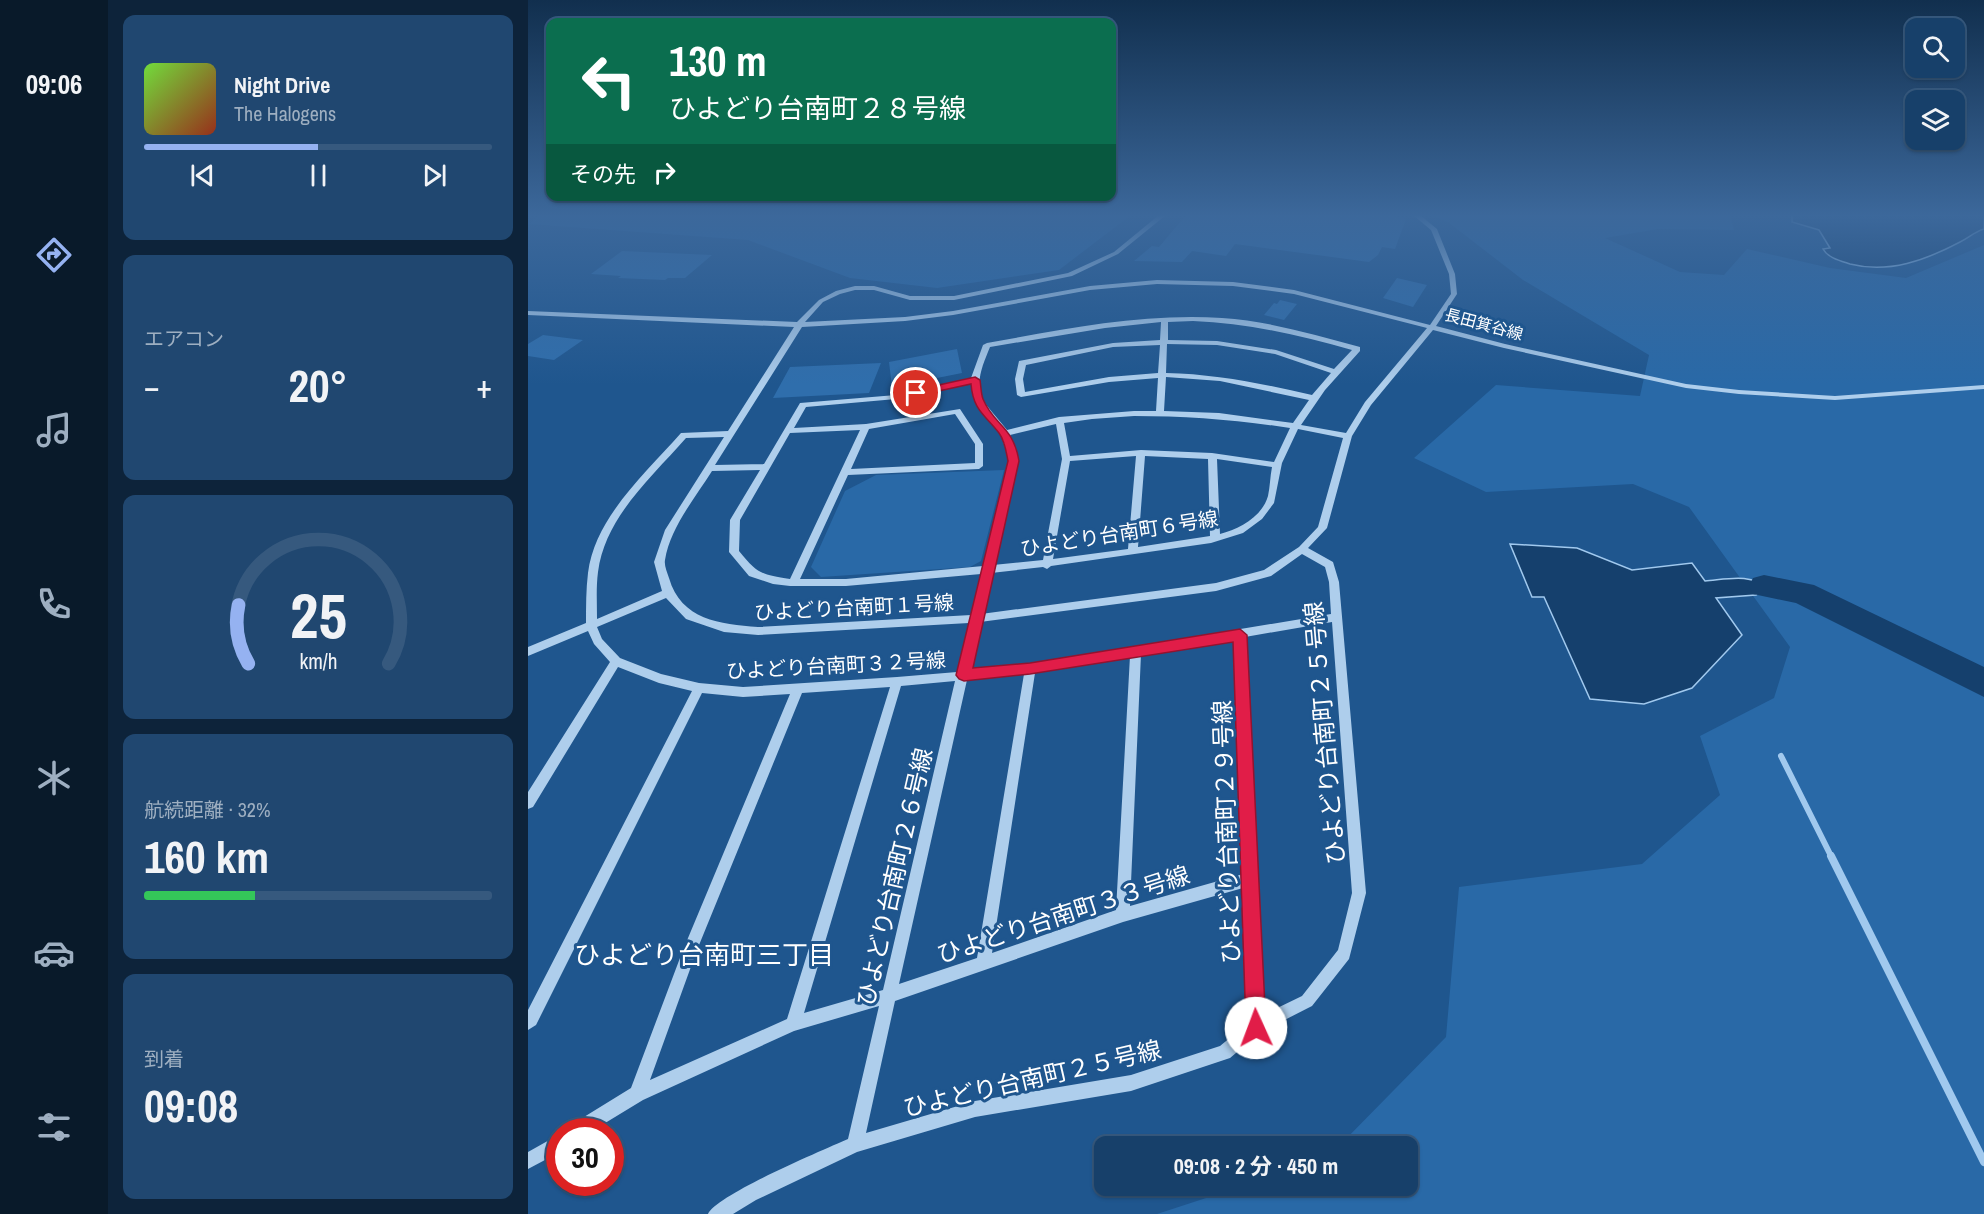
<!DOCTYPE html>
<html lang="ja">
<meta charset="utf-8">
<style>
:root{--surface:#17406a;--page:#204770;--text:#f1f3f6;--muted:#9eafc1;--line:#36597e;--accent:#95b2f1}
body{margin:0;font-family:"Archivo Narrow","Noto Sans JP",sans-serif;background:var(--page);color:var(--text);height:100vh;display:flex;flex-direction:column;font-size:22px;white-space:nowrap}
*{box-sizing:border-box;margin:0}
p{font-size:20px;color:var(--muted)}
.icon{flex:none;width:33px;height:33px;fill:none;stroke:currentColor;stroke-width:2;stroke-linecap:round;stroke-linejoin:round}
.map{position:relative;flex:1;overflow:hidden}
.panel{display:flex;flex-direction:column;gap:15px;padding:15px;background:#0d233a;width:420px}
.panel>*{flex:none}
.guide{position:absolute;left:18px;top:18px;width:570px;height:183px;border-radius:12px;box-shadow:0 2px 4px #0004,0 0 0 2px var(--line);background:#0b6e4f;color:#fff;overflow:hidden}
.tools{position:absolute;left:1377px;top:18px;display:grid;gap:12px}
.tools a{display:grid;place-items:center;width:60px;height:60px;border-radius:12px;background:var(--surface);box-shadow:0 2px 4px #0004,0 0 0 2px var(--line);font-size:30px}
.speed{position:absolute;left:18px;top:1118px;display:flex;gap:12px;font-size:30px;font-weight:700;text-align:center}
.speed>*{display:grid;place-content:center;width:78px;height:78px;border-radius:50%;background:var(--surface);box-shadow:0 2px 4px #0004,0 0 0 2px var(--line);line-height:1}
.speed .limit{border:9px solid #d22;background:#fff;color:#111}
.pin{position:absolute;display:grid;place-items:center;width:51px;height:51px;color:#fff;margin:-26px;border:3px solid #fff;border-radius:50%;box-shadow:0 2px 6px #0007}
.me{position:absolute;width:66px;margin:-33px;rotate:358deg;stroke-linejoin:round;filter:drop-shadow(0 0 4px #0008)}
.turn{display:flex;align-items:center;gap:21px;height:126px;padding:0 24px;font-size:27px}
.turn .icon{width:78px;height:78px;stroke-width:2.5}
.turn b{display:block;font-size:42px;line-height:51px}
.then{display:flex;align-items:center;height:57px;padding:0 24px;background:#0003;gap:12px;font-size:22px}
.big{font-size:45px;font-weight:700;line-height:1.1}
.panel .card{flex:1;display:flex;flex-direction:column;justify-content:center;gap:9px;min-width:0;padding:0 21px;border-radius:12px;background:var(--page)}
.panel .dial{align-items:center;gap:0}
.dial svg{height:156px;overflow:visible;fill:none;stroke:var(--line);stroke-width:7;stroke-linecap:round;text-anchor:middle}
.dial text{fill:var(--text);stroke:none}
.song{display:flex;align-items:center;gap:18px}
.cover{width:72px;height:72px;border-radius:9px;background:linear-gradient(135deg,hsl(100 70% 55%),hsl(10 70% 35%))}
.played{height:6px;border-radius:3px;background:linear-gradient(90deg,var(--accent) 50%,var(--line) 50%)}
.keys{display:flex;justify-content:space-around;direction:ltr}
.heat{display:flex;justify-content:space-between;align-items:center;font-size:33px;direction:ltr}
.charge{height:9px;border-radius:4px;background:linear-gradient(90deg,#34c759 32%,var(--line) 0)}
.trip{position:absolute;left:566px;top:1136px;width:324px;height:60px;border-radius:12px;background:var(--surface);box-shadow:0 2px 4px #0004,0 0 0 2px var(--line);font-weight:700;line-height:60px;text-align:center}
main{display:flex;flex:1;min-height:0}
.menu{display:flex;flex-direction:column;width:108px;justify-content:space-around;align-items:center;background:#091a2a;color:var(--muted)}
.menu .icon{width:42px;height:42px}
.menu .on{color:var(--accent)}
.menu b{font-size:27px;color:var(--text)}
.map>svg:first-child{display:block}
.green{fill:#2969a7}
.water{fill:#15406d;stroke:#a1c9ee;stroke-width:1.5}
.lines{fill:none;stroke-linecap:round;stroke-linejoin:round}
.stream-far1{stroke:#a1c9ee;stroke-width:6}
.stream{stroke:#a1c9ee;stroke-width:8}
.river{fill:#15406d;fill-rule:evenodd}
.building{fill:#2f6eac}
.minor{fill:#aeceec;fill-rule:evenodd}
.route{fill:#e11d48;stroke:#92132f;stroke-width:1.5}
.labels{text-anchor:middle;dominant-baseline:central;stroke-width:6;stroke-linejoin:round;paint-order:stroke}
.far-street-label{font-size:16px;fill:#fff;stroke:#1f568e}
.street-label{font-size:20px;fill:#fff;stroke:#1f568e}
.near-street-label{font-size:24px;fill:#fff;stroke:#1f568e}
.near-neighbourhood-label{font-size:26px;fill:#fff;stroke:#1f568e}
</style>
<main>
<nav class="menu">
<b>09:06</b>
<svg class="icon on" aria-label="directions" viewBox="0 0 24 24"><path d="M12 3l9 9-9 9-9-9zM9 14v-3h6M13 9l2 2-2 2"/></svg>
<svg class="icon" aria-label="music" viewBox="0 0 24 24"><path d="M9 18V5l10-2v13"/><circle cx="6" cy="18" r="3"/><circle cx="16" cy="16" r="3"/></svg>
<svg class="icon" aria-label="phone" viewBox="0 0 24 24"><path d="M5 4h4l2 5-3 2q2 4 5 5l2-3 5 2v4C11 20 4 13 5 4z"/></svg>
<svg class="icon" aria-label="climate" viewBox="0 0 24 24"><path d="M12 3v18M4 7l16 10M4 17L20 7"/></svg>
<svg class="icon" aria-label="car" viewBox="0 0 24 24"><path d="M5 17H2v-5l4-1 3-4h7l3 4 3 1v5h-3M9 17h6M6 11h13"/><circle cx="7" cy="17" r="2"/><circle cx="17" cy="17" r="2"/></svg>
<svg class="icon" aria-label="filters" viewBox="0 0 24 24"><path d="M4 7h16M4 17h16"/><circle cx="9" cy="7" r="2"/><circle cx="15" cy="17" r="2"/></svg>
</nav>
<section class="panel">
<div class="card">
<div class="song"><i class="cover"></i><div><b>Night Drive</b><p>The Halogens</p></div></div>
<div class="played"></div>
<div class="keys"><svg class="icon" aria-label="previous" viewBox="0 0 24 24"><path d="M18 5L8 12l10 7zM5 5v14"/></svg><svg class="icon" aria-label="pause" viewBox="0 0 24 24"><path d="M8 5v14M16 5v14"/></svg><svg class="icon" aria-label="next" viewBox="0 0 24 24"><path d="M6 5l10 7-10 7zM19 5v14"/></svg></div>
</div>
<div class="card"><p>エアコン</p>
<div class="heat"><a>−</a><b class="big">20°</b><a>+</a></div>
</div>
<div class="card dial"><svg viewBox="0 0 100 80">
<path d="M14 69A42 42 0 1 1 86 69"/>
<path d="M14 69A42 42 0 0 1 9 39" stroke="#95b2f1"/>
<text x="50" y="56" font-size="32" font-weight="700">25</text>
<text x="50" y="72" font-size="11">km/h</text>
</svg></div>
<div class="card"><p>航続距離 · 32%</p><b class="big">160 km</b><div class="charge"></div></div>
<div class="card"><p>到着</p><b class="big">09:08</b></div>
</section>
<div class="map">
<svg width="1456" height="1214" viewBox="0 0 1456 1214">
<rect width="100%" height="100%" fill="#1f568e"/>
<!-- green -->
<path class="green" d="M11,215H603L531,270L409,288L322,278L220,240L1,224Z
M902,215H1202L1206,230L1130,229L1077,238L1152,272L1196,275L1219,249L1302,268L1378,278L1456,245V1214H629L718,1185H879V1146H811L918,1037L931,887L1114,864L1192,795L1172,736L1246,698L1262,647L1161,507L1105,484L958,492L886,458L968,385L1112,396L1121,355L995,280L920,222Z
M476,470L453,561L442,567L293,577L283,567L317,491L348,475Z"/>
<!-- water -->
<path class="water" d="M1264,215H1456V229C1446,232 1441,238 1432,242C1398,260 1361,274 1322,264C1313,261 1300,258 1295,249L1302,248L1291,230L1264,222Z
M982,544L1049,548L1104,570L1164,563L1177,581C1195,580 1225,572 1238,589L1228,595L1188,598L1214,635L1164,688L1116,704L1062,699L1016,597H1004Z"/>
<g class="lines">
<!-- stream-far1 -->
<path class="stream-far1" d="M1253,756L1304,858"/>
<!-- stream -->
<path class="stream" d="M1303,856L1456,1162"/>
<!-- river -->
<path class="river" d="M1236,575L1286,585L1456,667V697L1268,603L1225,594L1221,586L1225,578Z"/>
</g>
<!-- building -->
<path class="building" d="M658,215H864L878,219L867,249L854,247L850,255L841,262L707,244L698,256L664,251L654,262L606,261L624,246L631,247Z
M94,251L184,255L157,278H140L137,280L90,278L93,276L63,274Z
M869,278L899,285L885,307L855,298Z
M752,300L769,304L756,320L736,315L746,303L749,304Z
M15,335L55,340L26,360L0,356V344Z
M429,349L434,373L364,387L361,362Z
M353,363L341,393L245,398L262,367Z"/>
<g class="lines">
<!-- minor -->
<path class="minor" d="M631,215H638L590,254L544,276L426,300H382L346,290H327L312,294L295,302L277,322L377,317L425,311L562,286L629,280L705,282L766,290L902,325L923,294L921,274L903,230L885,215H892L909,229L927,274L929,294L908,326L977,344L1158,384L1211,390L1307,396L1456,385V389L1307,400L1211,394L1158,388L976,348L905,330L843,405L824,436L799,528L780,548L805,562L811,582L838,893L821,959L784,1006L733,1032L702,1058L603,1091L447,1117L329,1152L228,1200L205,1214H180C188,1195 295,1150 320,1139L351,1006L266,1031L115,1100L64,1131H41L43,1125L103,1088L155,950L262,694L215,697L174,693L8,1025L0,1030V1010L164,691L131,683L90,667L5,807L0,809V792L82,662L66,644L60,631L0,656V647L58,623C58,606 58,589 60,573C67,517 118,473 153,433L200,431L266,327L0,315V311L269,322L291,300L308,291L327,286H346L382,296H426L540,273L586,252ZM629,284L705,286L766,294L899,328L837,402L818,433L773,425L797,390L832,351V347C787,335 741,321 694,318C615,313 537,329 459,343L455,345L443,378L368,395L272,403L236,464L187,465L274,327L377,321L425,315L562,290ZM665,321C720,323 771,335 824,350L806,369L748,350L689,341L640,340V322ZM633,322L632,340L585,343L491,361L487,379L489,395L493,397L581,382L630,378L628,411H606L531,417L479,430C473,422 466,415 460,407C444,387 454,367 462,347L577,328ZM639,344L689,345L747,354L803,373L784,395C736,384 688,374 638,373ZM632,345L630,373L581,377L497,392L495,379L498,365L585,347ZM638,377L692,381L781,400L765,423L691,413L636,411ZM443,383L446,397L449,404L474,437L481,461L455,566L318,579H272L320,475L451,469L455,466V444L432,409L338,424L266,428L278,407L368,399ZM427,414L447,444V463L323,469L341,429ZM606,416C659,416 710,420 762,428L746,462L684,453L613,450L542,456L536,423L564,419ZM528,424L534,459L515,560L465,565L489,461L487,447L482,435ZM770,429L815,438L790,527L771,547L736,570L688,583L453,614L463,573L515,567L519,569L523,566L683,543L715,533L734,519L746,503L754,463ZM332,430L262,579C232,574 230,574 211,551L212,520L262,433ZM196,437L137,530L126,562L134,591L69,619C69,603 68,587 70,572C77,517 124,477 158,438ZM608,456L600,549L525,559L542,461ZM617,456L680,459L682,536L610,547ZM689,459L744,467C742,477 742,487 740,496C734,517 711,529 692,534ZM232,470L202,520L201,552L221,576L245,584L262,586H318L453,574L443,615L230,627C192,624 153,620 141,578C139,572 136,565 137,560C142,528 167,498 184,471ZM774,554L797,567L801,582L803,614L502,664L441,670L452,622L688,591L743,576ZM138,598L158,619L196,632L230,635L441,623L429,672L369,677L215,687L171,683L133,674L92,658L74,639L69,627ZM804,622L824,893L810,950L774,996L735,1015L717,637ZM707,639L715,874L602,906L613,654ZM602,656L588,910L464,953L507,673ZM496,674L449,958L371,984L439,680ZM427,681L355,990L276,1013L373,686ZM362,687L259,1019L122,1080L169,950L274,693ZM715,888L720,1023L692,1046L603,1075L447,1101L338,1133L367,1001L595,922Z
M32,1134V1152L0,1169V1152Z"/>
</g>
<!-- sky -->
<linearGradient id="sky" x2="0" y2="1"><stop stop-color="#112f4e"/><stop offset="0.56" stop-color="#3c689b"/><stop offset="1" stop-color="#3c689b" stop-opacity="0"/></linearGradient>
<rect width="1456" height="385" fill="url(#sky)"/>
<!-- route -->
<path class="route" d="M447,377L452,380C453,386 453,394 455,399C466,426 485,425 491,461L445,668L502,663L712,629L719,635L738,1028L735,1035L728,1037L721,1035L718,1028L705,642L502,674L436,681L431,679L428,675L480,461C478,451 477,441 471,433C457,415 445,410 443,384L388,396L383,393L388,390Z"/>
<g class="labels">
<!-- far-street labels -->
<g class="far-street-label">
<text transform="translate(956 324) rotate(15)">長田箕谷線</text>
</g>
<!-- street labels -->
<g class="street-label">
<text transform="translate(591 533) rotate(-9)">ひよどり台南町６号線</text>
<text transform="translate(326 607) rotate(-3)">ひよどり台南町１号線</text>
<text transform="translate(308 665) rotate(-3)">ひよどり台南町３２号線</text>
</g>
<!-- near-street labels -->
<g class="near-street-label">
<text transform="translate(796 733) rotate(-95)">ひよどり台南町２５号線</text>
<text transform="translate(698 832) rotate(-92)">ひよどり台南町２９号線</text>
<text transform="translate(366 877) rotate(-77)">ひよどり台南町２６号線</text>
<text transform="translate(535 914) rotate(-18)">ひよどり台南町３３号線</text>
<text transform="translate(504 1078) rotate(-13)">ひよどり台南町２５号線</text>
</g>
<!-- near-neighbourhood labels -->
<g class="near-neighbourhood-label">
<text x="176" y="954">ひよどり台南町三丁目</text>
</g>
</g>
</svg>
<div class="tools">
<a><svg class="icon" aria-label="search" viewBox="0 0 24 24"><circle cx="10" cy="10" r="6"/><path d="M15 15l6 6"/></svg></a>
<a><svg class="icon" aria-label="layers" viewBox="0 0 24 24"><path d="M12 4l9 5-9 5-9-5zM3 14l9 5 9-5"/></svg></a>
</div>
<div class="speed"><div class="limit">30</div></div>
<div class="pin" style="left:388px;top:393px;background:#d93025"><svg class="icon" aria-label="arrive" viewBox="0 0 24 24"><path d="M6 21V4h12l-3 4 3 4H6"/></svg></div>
<svg class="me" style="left:728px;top:1028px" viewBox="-20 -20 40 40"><circle r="19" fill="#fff"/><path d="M0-13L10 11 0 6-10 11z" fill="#e11d48"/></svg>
<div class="trip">09:08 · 2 分 · 450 m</div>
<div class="guide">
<div class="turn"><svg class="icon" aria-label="left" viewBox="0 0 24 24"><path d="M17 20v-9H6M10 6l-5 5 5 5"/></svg><div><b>130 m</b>ひよどり台南町２８号線</div></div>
<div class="then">その先<svg class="icon" aria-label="right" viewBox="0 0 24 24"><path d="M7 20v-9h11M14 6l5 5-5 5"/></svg></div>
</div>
</div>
</main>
